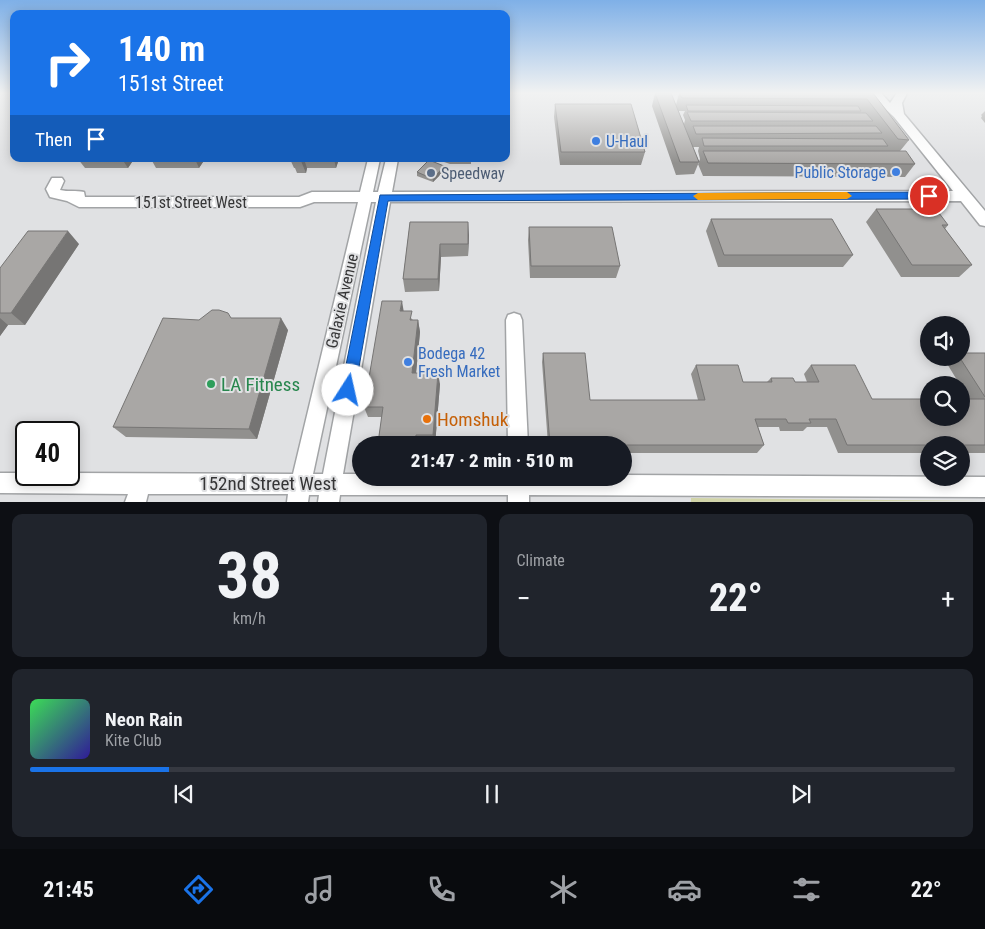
<!DOCTYPE html>
<meta charset="utf-8">
<style>
:root{--surface:#171b24;--page:#20242c;--text:#f1f3f6;--muted:#9ea1a6;--line:#363941;--accent:#1a73e8}
body{margin:0;font-family:"Roboto Condensed",sans-serif;background:var(--page);color:var(--text);height:100vh;display:flex;flex-direction:column;font-size:19px;white-space:nowrap}
*{box-sizing:border-box;margin:0}
p{font-size:16px;color:var(--muted)}
.icon{flex:none;width:28px;height:28px;fill:none;stroke:currentColor;stroke-width:2;stroke-linecap:round;stroke-linejoin:round}
.map{position:relative;height:502px;overflow:hidden}
.details{display:flex;flex-direction:column;gap:12px;padding:12px;background:#0d0f14;flex:1}
.details>*{flex:none}
.banner{position:absolute;left:10px;top:10px;width:500px;height:152px;border-radius:10px;box-shadow:0 2px 12px #0003;background:#1a73e8;color:#fff;overflow:hidden}
.fabs{position:absolute;left:920px;top:316px;display:grid;gap:10px}
.fabs a{display:grid;place-items:center;width:50px;height:50px;border-radius:50%;background:var(--surface);box-shadow:0 2px 12px #0003;font-size:25px}
.speed{position:absolute;left:15px;top:421px;display:flex;gap:10px;font-size:25px;font-weight:700;text-align:center}
.speed>*{display:grid;place-content:center;width:65px;height:65px;border-radius:50%;background:var(--surface);box-shadow:0 2px 12px #0003;line-height:1}
.speed .limit{border:2px solid #111;border-radius:8px;background:#fff;color:#111}
.pin{position:absolute;display:grid;place-items:center;width:42px;height:42px;color:#fff;margin:-21px;border:2px solid #fff;border-radius:50%;box-shadow:0 1px 5px #0007}
.me{position:absolute;width:55px;margin:-28px;rotate:10deg;stroke-linejoin:round;filter:drop-shadow(0 0 4px #0008)}
.turn{display:flex;align-items:center;gap:18px;height:105px;padding:0 25px;font-size:22px}
.turn .icon{width:65px;height:65px;stroke-width:2.5}
.turn b{display:block;font-size:35px;line-height:42px}
.then{display:flex;align-items:center;height:48px;padding:0 25px;background:#0003;gap:10px;font-size:19px}
.big{font-size:38px;font-weight:800;line-height:1.1}
.details .card{flex:1;display:flex;flex-direction:column;justify-content:center;gap:8px;min-width:0;padding:0 18px;border-radius:10px;background:var(--page)}
.details .dial{align-items:center;gap:0}
.dial b{font-size:65px;line-height:1}
.song{display:flex;align-items:center;gap:15px}
.cover{width:60px;height:60px;border-radius:8px;background:linear-gradient(135deg,hsl(130 70% 55%),hsl(250 70% 35%))}
.played{height:5px;border-radius:2px;background:linear-gradient(90deg,var(--accent) 15%,var(--line) 15%)}
.keys{display:flex;justify-content:space-around;direction:ltr}
.heat{display:flex;justify-content:space-between;align-items:center;font-size:28px;direction:ltr}
.details .tiles{flex:1;display:grid;gap:12px;grid-template-columns:1fr 1fr}
.card:last-child{grid-column:span 2}
.trip{position:absolute;left:352px;top:436px;width:280px;height:50px;border-radius:25px;background:var(--surface);box-shadow:0 2px 12px #0003;font-weight:800;line-height:50px;text-align:center}
.tab-bar{display:flex;height:80px;justify-content:space-around;align-items:center;background:#090b0e;color:var(--muted)}
.tab-bar .icon{width:35px;height:35px}
.tab-bar .active{color:var(--accent)}
.tab-bar b{font-size:22px;color:var(--text)}
.map>svg:first-child{display:block}
.green{fill:#d1d4a8}
.lines{fill:none;stroke-linecap:round;stroke-linejoin:round}
.minor-casing{stroke:#a2a4a6;stroke-width:3}
.minor{fill:#fff;fill-rule:evenodd}
.wall{fill:#91908e;fill-rule:evenodd}
.shaded-wall{fill:#767574}
.building{fill:#a9a7a5;stroke:#767574}
.route{fill:#1a73e8;stroke:#114b97}
.slow{fill:#f59e0b}
.shop-dot{fill:#3f7fe0;stroke:#e0e1e3;stroke-width:2}
.service-dot{fill:#5c6f8a;stroke:#e0e1e3;stroke-width:2}
.leisure-dot{fill:#2e9e5b;stroke:#e0e1e3;stroke-width:2}
.food-dot{fill:#e8710a;stroke:#e0e1e3;stroke-width:2}
.labels{text-anchor:middle;dominant-baseline:central;stroke-width:4;stroke-linejoin:round;paint-order:stroke}
.shop-label{font-size:16px;fill:#366cbe;stroke:#e0e1e3;text-anchor:start}
.service-label{font-size:16px;fill:#4e5e75;stroke:#e0e1e3;text-anchor:start}
.street-label{font-size:16px;fill:#353536;stroke:#e0e1e3}
.near-leisure-label{font-size:19px;fill:#27864d;stroke:#e0e1e3;text-anchor:start}
.near-food-label{font-size:19px;fill:#c56008;stroke:#e0e1e3;text-anchor:start}
.near-street-label{font-size:19px;fill:#353536;stroke:#e0e1e3}
</style>
<div class="map">
<svg width="985" height="502" viewBox="0 0 985 502">
<rect width="100%" height="100%" fill="#e0e1e3"/>
<!-- green -->
<path class="green" d="M691,498L985,501L691,502Z"/>
<g class="lines">
<!-- minor casing -->
<g class="minor-casing">
<path id="minor" d="M869,93H881L890,103L897,93H907L902,103L904,114L985,211V226L980,225L961,201L390,202L343,474H361V478H624V475L985,477V497L529,495V502H508V495H340L339,502H318L319,495H309L308,502H287L288,494H148L146,502H125L128,494L0,493V473H26V475H69V473L293,474L358,202H314L300,207H79L67,201L50,197L46,189L52,178H62L64,181L60,190C68,192 76,190 84,192L85,197H299L312,192H360L368,159H380L373,192H378L386,159H398L392,192L953,191L894,117ZM371,202H376L323,474H313Z
M514,313L520,315L522,320L528,445H508L506,320L508,315Z"/>
</g>
<!-- minor -->
<use href="#minor" class="minor"/>
</g>
<!-- wall -->
<path class="wall" d="M655,93L676,105L679,93H873L909,140L900,151L915,164L905,177L703,176L698,164L700,159L698,151L699,147H693L699,162L694,174L676,175L652,106ZM678,111H685L683,115L685,120L684,124Z
M555,104L645,152L641,165H560L554,117Z
M985,111V123L981,118L982,116L981,115Z
M78,159H134L128,168H85Z
M151,159H205L199,168H156Z
M290,159H339L336,168H307L306,173H297L295,168H294Z
M435,159H471V164H450Z
M444,166L445,170L433,182L417,176V172Z
M876,209L948,225L945,229L972,265L959,277H901L866,222Z
M711,219L853,255L843,267H718L706,231Z
M410,222L469,235L468,256L441,257L439,291L405,292L403,279Z
M529,227L620,266L616,278H530L528,240Z
M79,244L25,325H8L0,336V268Z
M404,311L413,320H418L420,332L416,373L440,384L435,445H379L378,443L382,417H368L364,407Z
M232,318L288,330L257,439L126,437L113,427L199,320Z
M543,353L590,400H698L691,374L696,365L743,382H767L771,378L795,382H807L804,374L811,365L872,399H969L961,386V385H960L946,362L952,358H961L985,353V453H961V445H929V453H838L827,427H807L803,431H780L779,427H758L764,445L757,453H624V445H548L542,362Z"/>
<!-- shaded-wall -->
<path class="shaded-wall" d="M122,159H134L128,168Z
M195,159H205L199,168Z
M302,159H304L307,168L306,173L301,161Z
M334,159H339L336,168Z
M444,166L445,170L433,182V179Z
M468,222L469,235L468,256Z
M68,231L79,244L25,325L11,313Z
M440,244L441,257L439,291L438,279Z
M402,301L404,313L400,311Z
M0,318L8,325L0,336Z
M281,318L288,330L257,439L249,429Z
M418,320L420,332L415,384L412,373Z
M438,373L440,384L435,445L433,435Z
M416,435L419,445H416L415,443Z"/>
<!-- building -->
<path class="building" d="M655,93H671L699,162H680Z
M679,93H873L909,140L898,139L867,99L682,98Z
M555,104H631L645,152H561Z
M686,105L858,106L861,111H688Z
M687,112L866,113L873,121H691Z
M693,126H876L882,133L696,134Z
M702,138L883,139L888,146H704Z
M703,151H906L915,164L708,163Z
M293,159H302L301,161H293Z
M429,160L444,166L433,179L417,172Z
M876,209H936L948,225H942L972,265H912Z
M711,219H832L853,255H724Z
M410,222H468V244H440L438,279H403Z
M529,227H612L620,266H531Z
M28,231H68L11,313H0V268Z
M382,301H402L400,311H412L410,320H418L412,373H438L433,435H416L415,443H378L383,407H364Z
M212,310H219L228,313L231,318H281L249,429L113,427L163,318L199,320Z
M543,353H585L590,400H705L696,365H738L743,382H772L771,378H793L795,382H819L811,365H855L872,399H929V418H961V399H985V445H847L836,419H809L811,423H788L786,419H755L764,445H550Z
M961,353H985V397L960,358H961Z"/>
<!-- sky -->
<linearGradient id="sky" x2="0" y2="1"><stop stop-color="#7fb0e7"/><stop offset="0.57" stop-color="#f1f2f2"/><stop offset="1" stop-color="#f1f2f2" stop-opacity="0"/></linearGradient>
<rect width="985" height="163" fill="url(#sky)"/>
<!-- route -->
<path class="route" d="M929,192L935,196L929,199L388,201L355,390L353,395L348,396L343,395L341,390L380,195Z"/>
<!-- slow -->
<path class="slow" d="M847,192L852,196L847,199L698,200L693,196L698,193Z"/>
<!-- markers -->
<g class="shop-dot">
<circle cx="596" cy="141" r="5"/>
<circle cx="896" cy="172" r="5"/>
<circle cx="408" cy="362" r="5"/>
</g>
<circle class="service-dot" cx="431" cy="173" r="5"/>
<circle class="leisure-dot" cx="211" cy="384" r="5"/>
<circle class="food-dot" cx="427" cy="419" r="5"/>
<g class="labels">
<!-- shop labels -->
<g class="shop-label">
<text x="606" y="141">U-Haul</text>
<text x="886" y="172" text-anchor="end">Public Storage</text>
<text x="418" y="353">Bodega 42<tspan x="418" dy="18">Fresh Market</tspan></text>
</g>
<!-- service labels -->
<g class="service-label">
<text x="441" y="173">Speedway</text>
</g>
<!-- street labels -->
<g class="street-label">
<text x="191" y="202">151st Street West</text>
<text transform="translate(342 301) rotate(-77)">Galaxie Avenue</text>
</g>
<!-- near-leisure labels -->
<g class="near-leisure-label">
<text x="221" y="384">LA Fitness</text>
</g>
<!-- near-food labels -->
<g class="near-food-label">
<text x="437" y="419">Homshuk</text>
</g>
<!-- near-street labels -->
<g class="near-street-label">
<text x="268" y="483">152nd Street West</text>
</g>
</g>
</svg>
<div class="fabs">
<a><svg class="icon" aria-label="sound" viewBox="0 0 24 24"><path d="M4 9h4l5-4v14l-5-4H4zM17 9q2 3 0 6"/></svg></a>
<a><svg class="icon" aria-label="search" viewBox="0 0 24 24"><circle cx="10" cy="10" r="6"/><path d="M15 15l6 6"/></svg></a>
<a><svg class="icon" aria-label="layers" viewBox="0 0 24 24"><path d="M12 4l9 5-9 5-9-5zM3 14l9 5 9-5"/></svg></a>
</div>
<div class="speed"><div class="limit">40</div></div>
<div class="pin" style="left:929px;top:196px;background:#d93025"><svg class="icon" aria-label="arrive" viewBox="0 0 24 24"><path d="M6 21V4h12l-3 4 3 4H6"/></svg></div>
<svg class="me" style="left:348px;top:390px" viewBox="-20 -20 40 40"><circle r="19" fill="#fff"/><path d="M0-13L10 11 0 6-10 11z" fill="#1a73e8"/></svg>
<div class="trip">21:47 · 2 min · 510 m</div>
<div class="banner">
<div class="turn"><svg class="icon" aria-label="right" viewBox="0 0 24 24"><path d="M7 20v-9h11M14 6l5 5-5 5"/></svg><div><b>140 m</b>151st Street</div></div>
<div class="then">Then<svg class="icon" aria-label="arrive" viewBox="0 0 24 24"><path d="M6 21V4h12l-3 4 3 4H6"/></svg></div>
</div>
</div>
<section class="details">
<div class="tiles">
<div class="card dial"><b>38</b><p>km/h</p></div>
<div class="card"><p>Climate</p>
<div class="heat"><a>−</a><b class="big">22°</b><a>+</a></div>
</div>
<div class="card">
<div class="song"><i class="cover"></i><div><b>Neon Rain</b><p>Kite Club</p></div></div>
<div class="played"></div>
<div class="keys"><svg class="icon" aria-label="previous" viewBox="0 0 24 24"><path d="M18 5L8 12l10 7zM5 5v14"/></svg><svg class="icon" aria-label="pause" viewBox="0 0 24 24"><path d="M8 5v14M16 5v14"/></svg><svg class="icon" aria-label="next" viewBox="0 0 24 24"><path d="M6 5l10 7-10 7zM19 5v14"/></svg></div>
</div>
</div>
</section>
<nav class="tab-bar">
<b>21:45</b>
<svg class="icon active" aria-label="directions" viewBox="0 0 24 24"><path d="M12 3l9 9-9 9-9-9zM9 14v-3h6M13 9l2 2-2 2"/></svg>
<svg class="icon" aria-label="music" viewBox="0 0 24 24"><path d="M9 18V5l10-2v13"/><circle cx="6" cy="18" r="3"/><circle cx="16" cy="16" r="3"/></svg>
<svg class="icon" aria-label="phone" viewBox="0 0 24 24"><path d="M5 4h4l2 5-3 2q2 4 5 5l2-3 5 2v4C11 20 4 13 5 4z"/></svg>
<svg class="icon" aria-label="climate" viewBox="0 0 24 24"><path d="M12 3v18M4 7l16 10M4 17L20 7"/></svg>
<svg class="icon" aria-label="car" viewBox="0 0 24 24"><path d="M5 17H2v-5l4-1 3-4h7l3 4 3 1v5h-3M9 17h6M6 11h13"/><circle cx="7" cy="17" r="2"/><circle cx="17" cy="17" r="2"/></svg>
<svg class="icon" aria-label="filters" viewBox="0 0 24 24"><path d="M4 7h16M4 17h16"/><circle cx="9" cy="7" r="2"/><circle cx="15" cy="17" r="2"/></svg>
<b>22°</b>
</nav>
